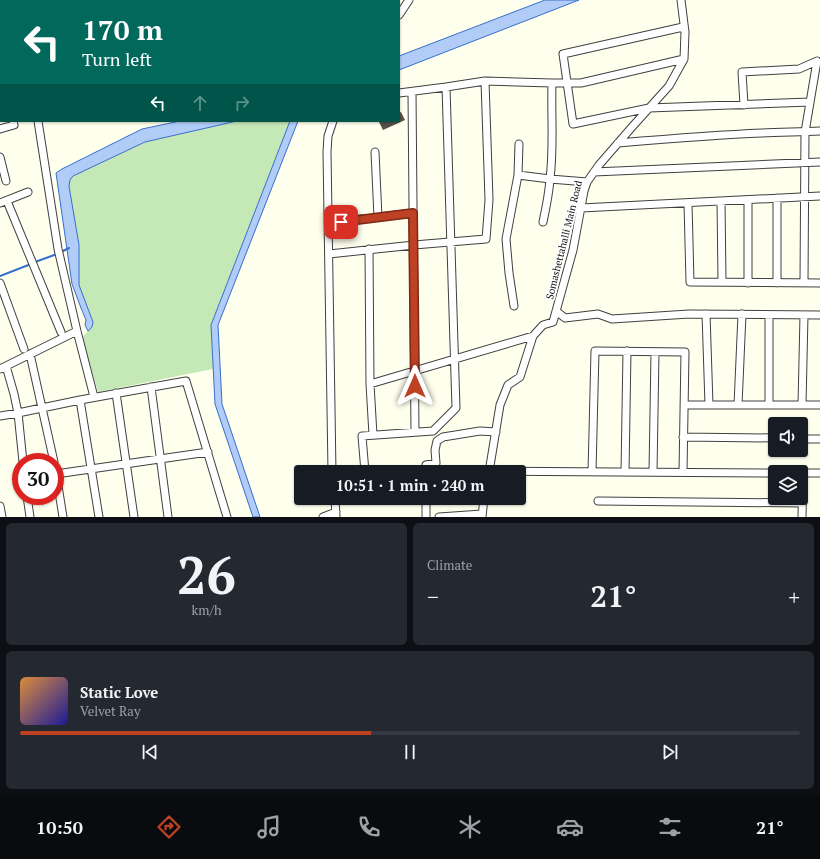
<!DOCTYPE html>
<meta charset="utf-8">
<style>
:root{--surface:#171b24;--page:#242831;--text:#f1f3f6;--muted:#9ea1a6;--line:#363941;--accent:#be4123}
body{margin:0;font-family:"PT Serif",serif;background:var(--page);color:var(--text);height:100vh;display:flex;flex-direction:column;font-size:15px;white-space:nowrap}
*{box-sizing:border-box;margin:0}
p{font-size:13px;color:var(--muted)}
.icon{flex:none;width:22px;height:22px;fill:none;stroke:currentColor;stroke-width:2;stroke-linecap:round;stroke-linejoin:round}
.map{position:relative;height:517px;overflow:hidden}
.sheet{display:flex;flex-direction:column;gap:6px;padding:6px;background:#0d0f14;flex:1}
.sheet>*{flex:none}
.guide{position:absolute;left:0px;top:0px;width:400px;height:122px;box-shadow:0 1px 3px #0004;background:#00695c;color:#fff;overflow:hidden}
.controls{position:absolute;left:768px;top:417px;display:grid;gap:8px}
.controls a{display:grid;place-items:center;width:40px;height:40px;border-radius:4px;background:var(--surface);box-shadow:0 1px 3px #0004;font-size:20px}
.speed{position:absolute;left:12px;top:453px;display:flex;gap:8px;font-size:20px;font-weight:700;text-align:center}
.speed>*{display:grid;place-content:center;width:52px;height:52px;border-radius:50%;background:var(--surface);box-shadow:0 1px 3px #0004;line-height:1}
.speed .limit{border:6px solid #d22;background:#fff;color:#111}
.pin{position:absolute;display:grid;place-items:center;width:34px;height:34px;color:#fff;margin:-17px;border-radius:8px;box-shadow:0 2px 6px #0006}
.me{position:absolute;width:44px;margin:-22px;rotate:0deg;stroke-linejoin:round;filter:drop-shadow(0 0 3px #0008)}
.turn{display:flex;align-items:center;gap:14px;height:84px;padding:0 16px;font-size:18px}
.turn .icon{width:52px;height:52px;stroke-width:2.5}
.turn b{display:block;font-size:28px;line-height:34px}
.lanes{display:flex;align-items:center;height:38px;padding:0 16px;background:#0003;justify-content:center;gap:20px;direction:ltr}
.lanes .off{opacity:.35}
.big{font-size:30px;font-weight:800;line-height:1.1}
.sheet .tile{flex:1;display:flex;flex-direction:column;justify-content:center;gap:6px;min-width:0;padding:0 14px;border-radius:6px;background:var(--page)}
.sheet .dial{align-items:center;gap:0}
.dial b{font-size:52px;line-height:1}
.song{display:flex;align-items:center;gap:12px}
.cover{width:48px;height:48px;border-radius:6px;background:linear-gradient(135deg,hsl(30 70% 55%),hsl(240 70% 35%))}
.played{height:4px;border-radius:2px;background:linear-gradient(90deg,var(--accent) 45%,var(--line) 45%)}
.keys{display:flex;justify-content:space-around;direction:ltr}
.heat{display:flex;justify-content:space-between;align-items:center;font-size:22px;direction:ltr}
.sheet .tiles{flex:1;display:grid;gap:6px;grid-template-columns:1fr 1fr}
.tile:last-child{grid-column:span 2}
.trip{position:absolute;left:294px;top:465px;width:232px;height:40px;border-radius:4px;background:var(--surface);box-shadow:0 1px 3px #0004;font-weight:800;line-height:40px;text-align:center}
.tabs{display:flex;height:64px;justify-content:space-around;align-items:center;background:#090b0e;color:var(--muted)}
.tabs .icon{width:28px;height:28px}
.tabs .on{color:var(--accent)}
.tabs b{font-size:18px;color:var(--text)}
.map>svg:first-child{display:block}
.green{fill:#c5e9b6}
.water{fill:#b1ccf7;stroke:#376ece}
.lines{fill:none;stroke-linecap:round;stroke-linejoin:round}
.stream{stroke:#376ece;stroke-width:2}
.building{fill:#565149}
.minor-casing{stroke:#404040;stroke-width:9}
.minor{stroke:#fff;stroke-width:7}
.route-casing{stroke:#7c2a17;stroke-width:10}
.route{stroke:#be4123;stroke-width:7}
.labels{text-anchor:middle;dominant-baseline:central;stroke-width:4;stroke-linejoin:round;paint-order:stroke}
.street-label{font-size:10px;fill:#0d0d0d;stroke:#fff}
</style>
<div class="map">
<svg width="820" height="517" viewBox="0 0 820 517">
<rect width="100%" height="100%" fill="#feffed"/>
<!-- green -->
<path class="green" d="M237,121H290L211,325L213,369L98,392L82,337L89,330L93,322L79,285V245L69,186L70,180L73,176L145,142Z"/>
<!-- water -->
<path class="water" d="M545,0H579L399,70V56Z
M180,121H237L145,142L73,176L70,180L69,186L79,245V285L93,322C93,326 91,329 88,331L85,325L86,320L81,308L72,284L56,173L62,169L142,129Z
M290,121H298L218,325L222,404L260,517H253L215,404L211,325Z"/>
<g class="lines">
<!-- stream -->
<path class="stream" d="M61,252L69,248
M35,262L57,254
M0,276L31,264"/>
</g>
<!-- building -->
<path class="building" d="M401,112L405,120L383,130L379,122L382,121H399V113Z"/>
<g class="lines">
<!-- minor casing -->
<g class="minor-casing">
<path id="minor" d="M399,15L409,0
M683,27L563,54L573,124L649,108L810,102
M0,69L1,73
M412,92L415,432
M399,93L446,87L485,81L552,83H581L684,59
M744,105L742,72L799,69L817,61L805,132L804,283
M38,121L58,249L77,331L94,397
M0,129L14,125L13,121
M618,143C666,139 714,135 762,133C781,132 801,132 820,131
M375,152L378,217
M0,157L6,181
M594,172L820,162
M518,175L550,179L587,182
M777,198V283
M748,200V283
M7,201L61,332
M721,201L722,282
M0,203L28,192
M688,203L690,282L820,283
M581,208L820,196
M543,222C546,208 549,194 550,179C554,147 551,115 552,83
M328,223L413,213
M369,249L370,384L373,435
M329,254L414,245L486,239L489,200L485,81
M0,283L24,349
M514,306L509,273L506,239L518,175L519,144
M556,311L565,318L598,314L612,319L689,314L820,315
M706,314L709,405
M30,354L54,462
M6,366L14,394L18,413L23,462
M0,369L77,331
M370,384L533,336
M151,387L168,517
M116,393L134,517
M80,400L99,517
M684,405H820
M738,405L742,314
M769,405V315
M802,405L804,315
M0,416L18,413L80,400L186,381L227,517
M683,437L775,438
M801,439H820
M55,467L63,517
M489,471L775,473
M332,472L327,152L328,136L333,121
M365,472L362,436L433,431L456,408L446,87
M426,472V465L436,463L435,450L437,441L443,437L480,431L496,432
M489,472L500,405L508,385L520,377L533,336L543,325L553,322L573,250L584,191L587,182L599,165L632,127L669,86L684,59L685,32L681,0
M592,472L595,351L685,352L683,472
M625,472L627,351
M653,472L655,352
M801,473H820
M56,474L208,452
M27,496L30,517
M335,498L336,517
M598,501L802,503
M0,506L2,517
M323,517L336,512
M426,517V498
M439,517L482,514
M482,517L484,498
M802,517L803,473"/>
</g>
<!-- minor -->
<use href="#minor" class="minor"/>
</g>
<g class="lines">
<!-- route casing -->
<g class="route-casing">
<path id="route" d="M341,222L413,213L415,386"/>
</g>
<!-- route -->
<use href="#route" class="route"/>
</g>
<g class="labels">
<!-- street labels -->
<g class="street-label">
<text transform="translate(564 240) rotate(-76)">Somashettahalli Main Road</text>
</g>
</g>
</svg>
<div class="controls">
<a><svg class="icon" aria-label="sound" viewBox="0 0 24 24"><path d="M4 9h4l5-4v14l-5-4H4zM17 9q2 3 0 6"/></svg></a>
<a><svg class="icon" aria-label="layers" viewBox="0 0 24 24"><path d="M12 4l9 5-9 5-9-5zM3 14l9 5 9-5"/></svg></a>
</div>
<div class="speed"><div class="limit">30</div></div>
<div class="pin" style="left:341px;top:222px;background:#d93025"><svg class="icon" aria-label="arrive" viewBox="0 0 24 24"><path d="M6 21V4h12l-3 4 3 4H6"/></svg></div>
<svg class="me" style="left:415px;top:386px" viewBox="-20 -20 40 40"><path d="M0-17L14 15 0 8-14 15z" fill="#be4123" stroke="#fff" stroke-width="4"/></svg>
<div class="trip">10:51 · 1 min · 240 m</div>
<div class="guide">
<div class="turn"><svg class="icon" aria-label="left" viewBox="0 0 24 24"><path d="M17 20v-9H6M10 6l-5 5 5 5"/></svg><div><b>170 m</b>Turn left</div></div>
<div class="lanes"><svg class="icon" aria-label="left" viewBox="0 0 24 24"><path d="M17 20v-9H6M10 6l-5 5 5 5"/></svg><svg class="icon off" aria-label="ahead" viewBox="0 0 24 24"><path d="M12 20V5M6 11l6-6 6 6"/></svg><svg class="icon off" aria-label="right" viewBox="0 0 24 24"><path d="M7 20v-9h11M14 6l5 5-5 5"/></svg></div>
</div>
</div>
<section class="sheet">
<div class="tiles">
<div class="tile dial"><b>26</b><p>km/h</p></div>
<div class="tile"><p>Climate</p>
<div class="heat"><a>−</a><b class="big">21°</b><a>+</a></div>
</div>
<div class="tile">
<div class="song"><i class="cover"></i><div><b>Static Love</b><p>Velvet Ray</p></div></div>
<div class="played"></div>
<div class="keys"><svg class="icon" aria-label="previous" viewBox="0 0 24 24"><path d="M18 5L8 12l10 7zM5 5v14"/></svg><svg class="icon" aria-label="pause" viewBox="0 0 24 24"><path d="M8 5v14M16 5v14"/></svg><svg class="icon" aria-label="next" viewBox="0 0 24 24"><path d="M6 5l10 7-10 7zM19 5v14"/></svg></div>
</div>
</div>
</section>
<nav class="tabs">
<b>10:50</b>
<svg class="icon on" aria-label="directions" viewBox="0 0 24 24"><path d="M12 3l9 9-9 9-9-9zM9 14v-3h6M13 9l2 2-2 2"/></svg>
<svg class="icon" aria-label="music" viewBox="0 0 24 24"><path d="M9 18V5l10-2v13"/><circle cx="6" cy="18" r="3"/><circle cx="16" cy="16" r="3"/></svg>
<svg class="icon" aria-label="phone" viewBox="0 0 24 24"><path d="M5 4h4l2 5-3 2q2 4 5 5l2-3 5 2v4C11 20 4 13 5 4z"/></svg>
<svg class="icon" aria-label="climate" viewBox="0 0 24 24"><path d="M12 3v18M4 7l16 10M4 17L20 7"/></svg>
<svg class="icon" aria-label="car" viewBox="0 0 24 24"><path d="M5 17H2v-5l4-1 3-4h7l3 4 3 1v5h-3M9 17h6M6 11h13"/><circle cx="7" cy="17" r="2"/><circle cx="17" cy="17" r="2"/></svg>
<svg class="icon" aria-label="filters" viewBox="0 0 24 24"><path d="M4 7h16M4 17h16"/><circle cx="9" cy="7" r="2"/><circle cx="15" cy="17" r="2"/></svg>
<b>21°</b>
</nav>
